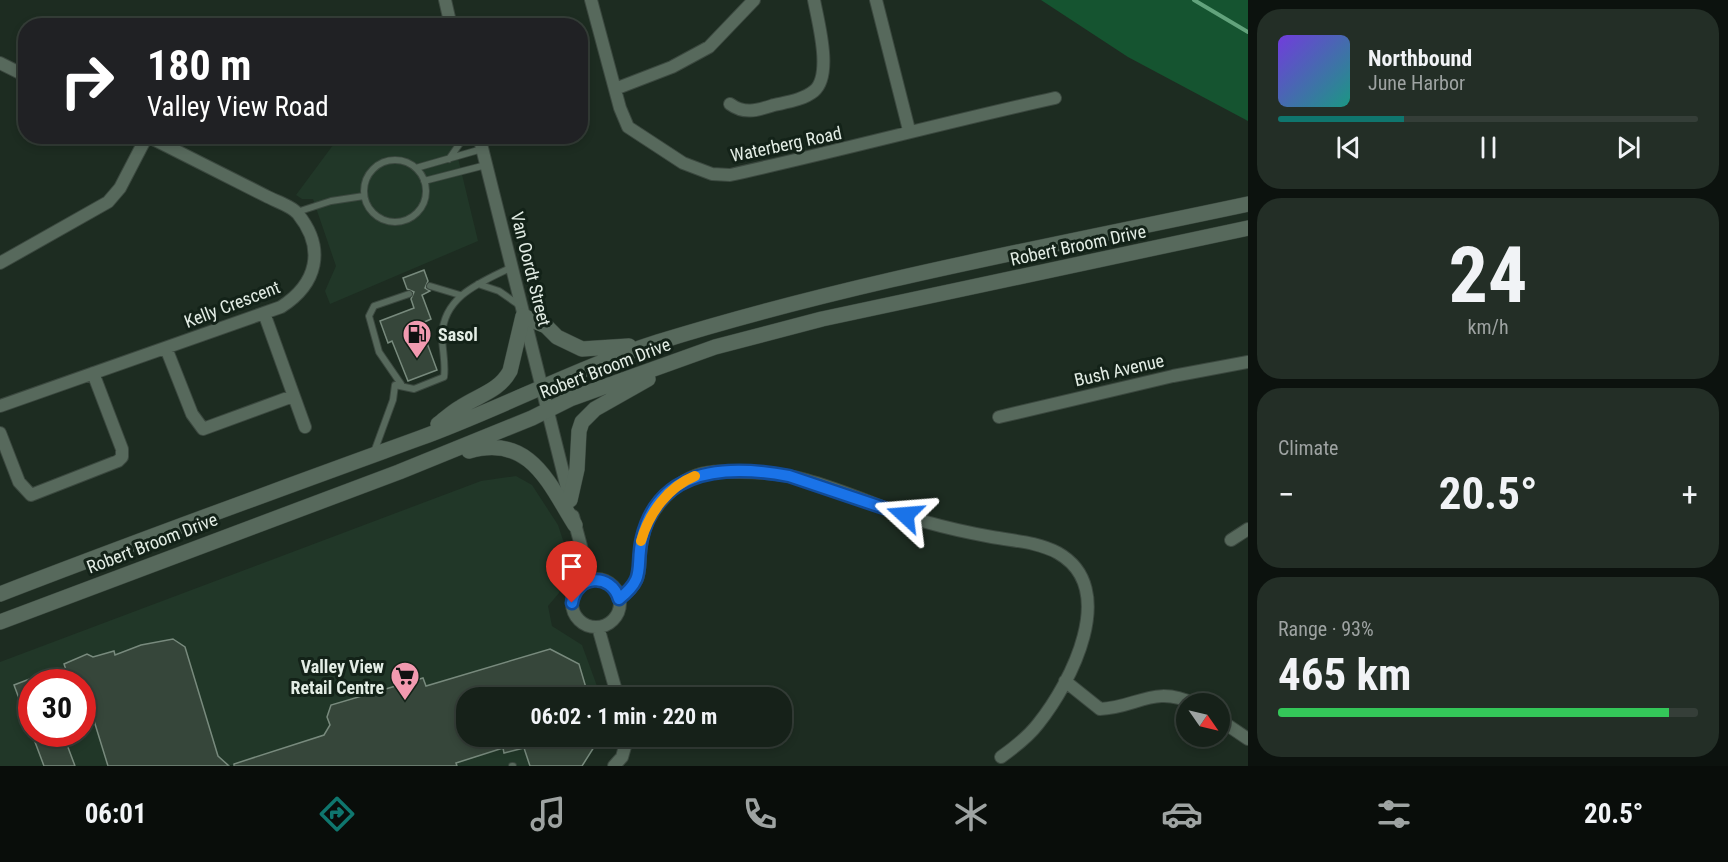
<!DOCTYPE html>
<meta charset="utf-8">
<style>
:root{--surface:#162119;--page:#232e26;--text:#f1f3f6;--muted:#9ea3a2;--line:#353e38;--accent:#0f766e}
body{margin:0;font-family:"Roboto Condensed",sans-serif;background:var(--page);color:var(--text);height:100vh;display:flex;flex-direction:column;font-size:22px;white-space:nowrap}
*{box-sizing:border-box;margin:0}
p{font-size:20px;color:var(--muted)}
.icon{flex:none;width:33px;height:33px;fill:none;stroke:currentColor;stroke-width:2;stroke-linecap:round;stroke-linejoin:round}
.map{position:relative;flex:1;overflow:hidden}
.drawer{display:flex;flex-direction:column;gap:9px;padding:9px;background:#0c120e;width:480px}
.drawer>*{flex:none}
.hud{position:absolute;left:18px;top:18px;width:570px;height:126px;border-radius:24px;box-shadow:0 3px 9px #0003,0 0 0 2px var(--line);background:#202124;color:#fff;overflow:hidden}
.needle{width:39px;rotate:124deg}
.tools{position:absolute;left:1176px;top:693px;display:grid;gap:12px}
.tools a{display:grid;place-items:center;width:54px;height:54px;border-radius:50%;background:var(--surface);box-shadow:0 3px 9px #0003,0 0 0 2px var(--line);font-size:30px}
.speed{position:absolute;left:18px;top:669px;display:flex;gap:12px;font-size:30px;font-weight:700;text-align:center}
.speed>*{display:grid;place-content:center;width:78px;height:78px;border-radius:50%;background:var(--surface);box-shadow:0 3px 9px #0003,0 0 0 2px var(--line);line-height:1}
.speed .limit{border:9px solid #d22;background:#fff;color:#111}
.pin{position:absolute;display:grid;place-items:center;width:51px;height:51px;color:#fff;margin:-62px -26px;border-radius:50% 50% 50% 0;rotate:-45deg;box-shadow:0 0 6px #0007}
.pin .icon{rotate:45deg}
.me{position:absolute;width:66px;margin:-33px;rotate:289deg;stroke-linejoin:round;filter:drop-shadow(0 0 4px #0008)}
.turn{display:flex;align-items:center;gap:21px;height:126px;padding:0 30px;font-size:27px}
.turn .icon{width:78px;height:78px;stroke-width:2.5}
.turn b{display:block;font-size:42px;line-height:51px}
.big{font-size:45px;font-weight:700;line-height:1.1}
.drawer .tile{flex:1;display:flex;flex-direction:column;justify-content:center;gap:9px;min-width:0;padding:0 21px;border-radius:24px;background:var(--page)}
.drawer .dial{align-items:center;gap:0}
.dial b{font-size:78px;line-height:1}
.song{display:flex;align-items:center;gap:18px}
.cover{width:72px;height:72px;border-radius:9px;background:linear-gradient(135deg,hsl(260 70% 55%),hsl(170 70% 35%))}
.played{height:6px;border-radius:3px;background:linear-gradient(90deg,var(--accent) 30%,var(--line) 30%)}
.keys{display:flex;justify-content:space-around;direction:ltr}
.heat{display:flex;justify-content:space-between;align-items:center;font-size:33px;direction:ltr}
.charge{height:9px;border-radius:4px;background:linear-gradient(90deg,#34c759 93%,var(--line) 0)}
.trip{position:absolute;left:456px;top:687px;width:336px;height:60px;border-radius:24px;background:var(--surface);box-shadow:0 3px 9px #0003,0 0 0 2px var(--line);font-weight:700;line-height:60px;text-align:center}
.tabs{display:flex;height:96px;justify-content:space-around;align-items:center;background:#090d0a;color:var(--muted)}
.tabs .icon{width:42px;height:42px}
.tabs .on{color:var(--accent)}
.tabs b{font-size:27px;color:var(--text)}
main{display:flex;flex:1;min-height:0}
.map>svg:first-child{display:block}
.built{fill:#213728;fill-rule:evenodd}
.green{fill:#155430}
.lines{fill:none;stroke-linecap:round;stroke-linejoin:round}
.stream{stroke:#62a37c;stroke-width:4}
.building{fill:#36463a;stroke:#788a7d;stroke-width:1.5}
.service-casing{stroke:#3b483f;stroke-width:8}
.minor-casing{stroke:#3b483f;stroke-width:14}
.tertiary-casing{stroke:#3b483f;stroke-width:16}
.service{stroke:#57695c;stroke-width:6}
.minor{stroke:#57695c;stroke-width:12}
.tertiary{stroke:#57695c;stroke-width:15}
.route-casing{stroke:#114b97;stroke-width:15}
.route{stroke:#1a73e8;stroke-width:10}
.slow{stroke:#f59e0b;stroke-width:10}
.labels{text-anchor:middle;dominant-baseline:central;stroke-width:6;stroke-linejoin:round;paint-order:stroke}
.street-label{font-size:18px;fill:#e3ede5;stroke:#132218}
.poi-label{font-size:18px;font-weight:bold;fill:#e3ede5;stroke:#132218;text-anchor:start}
</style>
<main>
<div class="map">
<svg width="1248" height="766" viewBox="0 0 1248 766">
<rect width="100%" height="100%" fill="#1d2c21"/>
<!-- built -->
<path class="built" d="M339,137H453L478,241L330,304L325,291L336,266L313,199H302L296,195Z
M516,476L532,485L558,525L567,552L568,570L559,593L548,606L552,626L582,645L601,697L466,698V736L602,737L583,766H0V662L481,481ZM32,682H82V734H32Z"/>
<!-- green -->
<path class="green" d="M1041,0H1248V121L1128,57Z"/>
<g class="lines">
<!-- stream -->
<path class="stream" d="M1194,0L1248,32"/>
</g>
<!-- building -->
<path class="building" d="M424,270L428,281L425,288L430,291L422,295L431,319L420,324L437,370L408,381L392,341L388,343L380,321L414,308L411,299L414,292L407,289L403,278Z
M173,639L185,647L218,756L229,766H108L91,711L82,713V682H70L64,664L87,654L93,657L114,651L115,655L141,645Z
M550,649L579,664L589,698H466V736H601L582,766H530L524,748L504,753L503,748L456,763L457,766H234V764L324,735L330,725L327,717L331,705L423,678L426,686Z
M32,678V728H30L14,685Z
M32,734H63L75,766H44Z"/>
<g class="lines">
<!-- service casing -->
<g class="service-casing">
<path id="service" d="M449,159L465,136
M364 191a31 31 0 1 1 62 0a31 31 0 1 1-62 0Z
M416,168L482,149
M424,181L486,165
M297,212L331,201L364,196
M478,284L499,291L519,305
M430,286L460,295
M401,384L379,352L369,316L374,306L409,294
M374,452L393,400L395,385L414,389L444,377C446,363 442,349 442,335C444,295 482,282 512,267
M512,766H513"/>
</g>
<!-- minor casing -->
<g class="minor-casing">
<path id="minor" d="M445,0L451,26
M591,0L620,108L628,127L683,163L712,174L730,175C839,151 946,122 1055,98
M876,0L909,130
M0,63L26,76
M615,89L672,67L709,47L754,0
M730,104C745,115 758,110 774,105C787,102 803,100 814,91C833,75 818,22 814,0
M479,136L569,496
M0,263L108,202L120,188L147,136
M264,313L305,427
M166,348L192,414L203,429L293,396
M0,406L281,307C317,284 326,249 298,214C292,206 275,201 266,196C226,176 187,156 147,136
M999,417L1173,376L1248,362
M0,433L19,482L31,495L118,461L122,457V449L93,373
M573,516L590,580
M1231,540L1248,529
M572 603a24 24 0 1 1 48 0a24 24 0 1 1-48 0Z
M619,599C647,578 636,569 642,540C646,515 668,489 690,478C706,470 722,471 739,472C762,472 784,474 806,480C847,491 885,510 926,522C947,528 970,533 992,537C1014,541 1038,542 1058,553C1120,588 1071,683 1038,724C1028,737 1015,747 1001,757
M598,627L618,698
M1065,681L1100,709C1136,708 1155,684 1194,704
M1220,720L1248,739
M614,766L622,757L628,736"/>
</g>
<!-- tertiary casing -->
<g class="tertiary-casing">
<path id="tertiary" d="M438,424C445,419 452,412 461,407C479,395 499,391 510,371L523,316L546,326L557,337L582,349L629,346
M469,451C530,434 548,482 575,525
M570,500L577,469L579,431L582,422L595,409L648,379
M0,594C139,540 280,489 420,438C500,409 576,368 658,342C851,282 1051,246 1248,204
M0,622L399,472L532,418L570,399L715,347L822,319L1248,228"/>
</g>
<!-- service -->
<use href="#service" class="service"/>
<!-- minor -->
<use href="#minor" class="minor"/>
<!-- tertiary -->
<use href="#tertiary" class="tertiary"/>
</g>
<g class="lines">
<!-- route casing -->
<g class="route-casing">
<path id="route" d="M572,603C576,575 611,572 619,599C647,577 635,568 642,538C659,466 730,465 789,476L905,515"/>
</g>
<!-- route -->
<use href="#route" class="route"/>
<!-- slow -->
<path class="slow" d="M641,541C649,513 668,487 695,476"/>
</g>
<!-- icons -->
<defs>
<g id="fuel-pin" transform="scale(1.5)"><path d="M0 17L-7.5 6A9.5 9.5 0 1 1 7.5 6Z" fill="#f29ab0" stroke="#132218"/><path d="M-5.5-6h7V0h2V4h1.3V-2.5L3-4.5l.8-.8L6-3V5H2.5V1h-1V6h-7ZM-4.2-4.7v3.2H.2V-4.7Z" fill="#111"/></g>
<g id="supermarket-pin" transform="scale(1.5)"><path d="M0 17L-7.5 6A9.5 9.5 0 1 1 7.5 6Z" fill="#f29ab0" stroke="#132218"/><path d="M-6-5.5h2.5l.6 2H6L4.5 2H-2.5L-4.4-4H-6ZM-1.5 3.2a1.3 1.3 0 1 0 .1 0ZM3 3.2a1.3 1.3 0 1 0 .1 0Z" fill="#111"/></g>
</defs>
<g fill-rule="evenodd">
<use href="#fuel-pin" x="417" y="334"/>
<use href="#supermarket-pin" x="405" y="676"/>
</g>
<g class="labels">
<!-- street labels -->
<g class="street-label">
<text transform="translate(786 144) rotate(-12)">Waterberg Road</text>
<text transform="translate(1078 245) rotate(-12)">Robert Broom Drive</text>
<text transform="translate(531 269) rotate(76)">Van Oordt Street</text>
<text transform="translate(232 304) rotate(-21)">Kelly Crescent</text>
<text transform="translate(605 368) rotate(-21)">Robert Broom Drive</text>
<text transform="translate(1119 370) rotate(-13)">Bush Avenue</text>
<text transform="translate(152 543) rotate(-21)">Robert Broom Drive</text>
</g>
<!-- poi labels -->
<g class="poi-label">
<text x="438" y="334">Sasol</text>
<text x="384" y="666" text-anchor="end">Valley View<tspan x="384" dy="21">Retail Centre</tspan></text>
</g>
</g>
</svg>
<div class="tools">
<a><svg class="needle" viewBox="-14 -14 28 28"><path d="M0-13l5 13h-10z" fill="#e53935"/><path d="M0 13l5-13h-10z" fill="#9ea3a2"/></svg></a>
</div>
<div class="speed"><div class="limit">30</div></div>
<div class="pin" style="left:572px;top:603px;background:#d93025"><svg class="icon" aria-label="arrive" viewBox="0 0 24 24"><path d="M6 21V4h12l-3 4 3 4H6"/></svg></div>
<svg class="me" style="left:905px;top:515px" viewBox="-20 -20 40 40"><path d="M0-17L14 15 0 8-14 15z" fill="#1a73e8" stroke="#fff" stroke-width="4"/></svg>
<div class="trip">06:02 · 1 min · 220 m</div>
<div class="hud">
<div class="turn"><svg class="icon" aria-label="right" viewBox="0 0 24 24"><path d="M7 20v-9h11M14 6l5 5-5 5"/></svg><div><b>180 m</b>Valley View Road</div></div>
</div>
</div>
<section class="drawer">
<div class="tile">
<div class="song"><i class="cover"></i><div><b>Northbound</b><p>June Harbor</p></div></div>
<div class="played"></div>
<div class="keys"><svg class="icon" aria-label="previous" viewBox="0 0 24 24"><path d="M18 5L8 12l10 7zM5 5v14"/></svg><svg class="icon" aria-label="pause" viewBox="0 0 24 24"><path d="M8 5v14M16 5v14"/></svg><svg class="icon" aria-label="next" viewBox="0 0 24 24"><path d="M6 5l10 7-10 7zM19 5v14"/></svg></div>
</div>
<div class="tile dial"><b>24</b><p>km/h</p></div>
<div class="tile"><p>Climate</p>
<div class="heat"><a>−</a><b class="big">20.5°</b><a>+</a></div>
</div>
<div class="tile"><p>Range · 93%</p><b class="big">465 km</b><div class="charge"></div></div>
</section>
</main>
<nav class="tabs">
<b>06:01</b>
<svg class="icon on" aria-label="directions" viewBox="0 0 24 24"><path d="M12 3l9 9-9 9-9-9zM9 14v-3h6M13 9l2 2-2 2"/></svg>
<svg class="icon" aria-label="music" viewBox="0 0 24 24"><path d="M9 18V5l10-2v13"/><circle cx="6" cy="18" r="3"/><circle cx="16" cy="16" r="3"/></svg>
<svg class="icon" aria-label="phone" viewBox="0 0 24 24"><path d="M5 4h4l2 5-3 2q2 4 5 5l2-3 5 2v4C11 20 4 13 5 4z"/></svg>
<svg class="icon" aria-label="climate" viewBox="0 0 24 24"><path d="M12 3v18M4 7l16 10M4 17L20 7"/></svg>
<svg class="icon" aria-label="car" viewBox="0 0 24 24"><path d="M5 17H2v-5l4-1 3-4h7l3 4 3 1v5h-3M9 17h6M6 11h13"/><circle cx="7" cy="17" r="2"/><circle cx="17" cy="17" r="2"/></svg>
<svg class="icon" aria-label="filters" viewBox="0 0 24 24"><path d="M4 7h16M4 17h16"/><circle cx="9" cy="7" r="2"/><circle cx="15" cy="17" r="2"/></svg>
<b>20.5°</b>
</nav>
